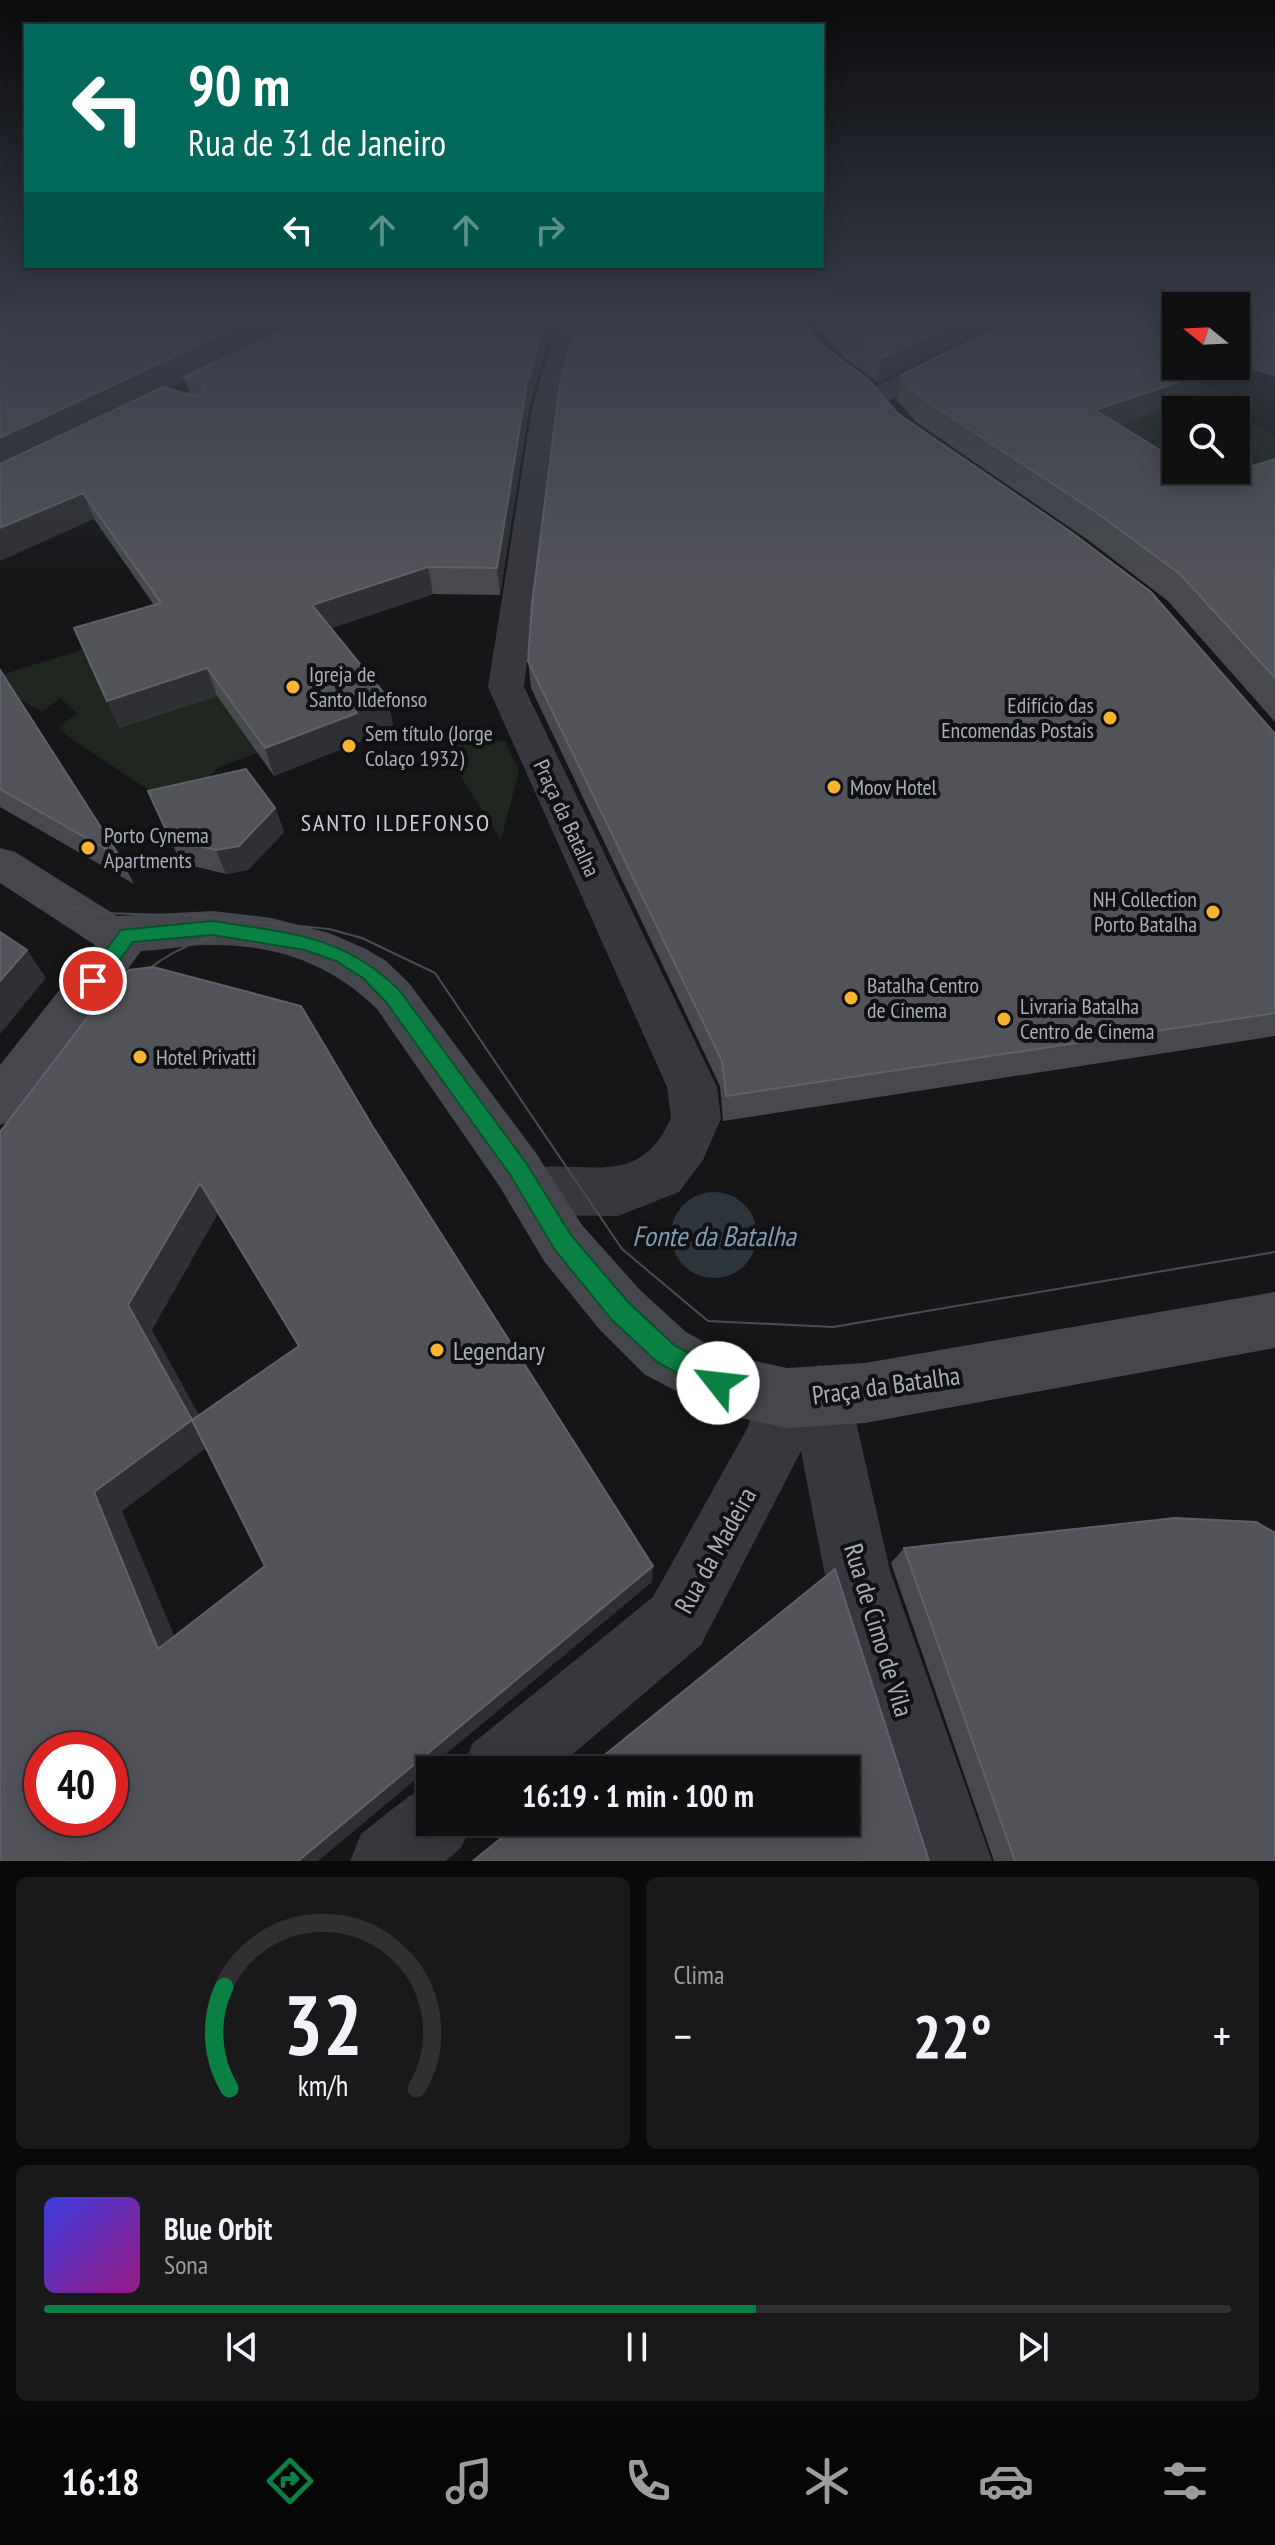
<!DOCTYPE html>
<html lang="pt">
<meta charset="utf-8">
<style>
:root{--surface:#101012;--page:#19191b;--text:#f1f3f6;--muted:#9c9d9f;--line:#303032;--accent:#0b8043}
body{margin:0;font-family:"PT Sans Narrow",sans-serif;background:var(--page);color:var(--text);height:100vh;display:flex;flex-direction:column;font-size:30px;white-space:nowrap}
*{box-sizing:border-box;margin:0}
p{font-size:26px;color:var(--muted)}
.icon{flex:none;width:44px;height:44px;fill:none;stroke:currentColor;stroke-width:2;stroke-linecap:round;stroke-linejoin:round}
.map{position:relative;height:1861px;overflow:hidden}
.panel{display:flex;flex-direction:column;gap:16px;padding:16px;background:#09090a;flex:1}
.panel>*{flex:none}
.guide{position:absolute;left:24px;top:24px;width:800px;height:244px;border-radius:0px;box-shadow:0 4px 20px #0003,0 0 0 2px var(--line);background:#00695c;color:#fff;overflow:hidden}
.needle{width:52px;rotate:288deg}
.fabs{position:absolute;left:1162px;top:292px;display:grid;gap:16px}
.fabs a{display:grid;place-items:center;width:88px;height:88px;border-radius:0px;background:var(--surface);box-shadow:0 4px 20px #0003,0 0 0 2px var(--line);font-size:40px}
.speed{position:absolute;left:24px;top:1732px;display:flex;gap:16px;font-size:40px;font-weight:700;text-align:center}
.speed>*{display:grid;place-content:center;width:104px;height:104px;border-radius:50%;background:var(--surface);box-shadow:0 4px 20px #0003,0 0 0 2px var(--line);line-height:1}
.speed .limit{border:12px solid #d22;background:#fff;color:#111}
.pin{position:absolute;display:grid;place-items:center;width:68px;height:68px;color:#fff;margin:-34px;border:4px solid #fff;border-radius:50%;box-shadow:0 2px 8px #0007}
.me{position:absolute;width:88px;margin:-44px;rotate:299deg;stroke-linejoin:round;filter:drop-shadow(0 0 6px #0008)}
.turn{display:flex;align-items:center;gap:28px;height:168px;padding:0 32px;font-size:36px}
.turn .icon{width:104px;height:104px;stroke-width:2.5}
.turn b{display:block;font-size:56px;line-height:68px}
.lanes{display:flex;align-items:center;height:76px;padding:0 32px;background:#0003;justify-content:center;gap:40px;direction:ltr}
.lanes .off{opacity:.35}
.big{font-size:60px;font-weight:700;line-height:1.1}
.panel .widget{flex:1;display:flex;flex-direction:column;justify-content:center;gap:12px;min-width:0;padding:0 28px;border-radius:12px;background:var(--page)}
.panel .dial{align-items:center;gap:0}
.dial svg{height:208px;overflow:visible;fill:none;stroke:var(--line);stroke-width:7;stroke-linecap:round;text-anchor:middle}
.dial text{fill:var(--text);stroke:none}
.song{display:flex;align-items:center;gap:24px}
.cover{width:96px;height:96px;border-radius:12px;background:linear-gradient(135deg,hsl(240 70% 55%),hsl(310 70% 35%))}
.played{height:8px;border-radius:4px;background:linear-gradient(90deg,var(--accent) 60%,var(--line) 60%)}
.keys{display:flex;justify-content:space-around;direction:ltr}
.heat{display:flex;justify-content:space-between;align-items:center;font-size:44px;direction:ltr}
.panel .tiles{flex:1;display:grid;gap:16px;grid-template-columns:1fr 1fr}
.widget:last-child{grid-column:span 2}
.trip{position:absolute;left:416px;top:1756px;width:444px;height:80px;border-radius:0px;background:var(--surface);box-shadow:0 4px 20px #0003,0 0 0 2px var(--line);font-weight:700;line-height:80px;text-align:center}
.tabs{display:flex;height:128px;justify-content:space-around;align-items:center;background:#060607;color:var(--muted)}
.tabs .icon{width:56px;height:56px}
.tabs .active{color:var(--accent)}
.tabs b{font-size:36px;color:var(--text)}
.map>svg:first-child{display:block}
.green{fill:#1e261f}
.water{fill:#2c353c}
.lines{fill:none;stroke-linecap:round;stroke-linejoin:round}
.street{fill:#37383d;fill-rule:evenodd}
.secondary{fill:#45474d;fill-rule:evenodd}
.tram{stroke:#4a4c52;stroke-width:2}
.wall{fill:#47494d;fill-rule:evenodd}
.shaded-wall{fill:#2f3033}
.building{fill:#525359;stroke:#5f6168;stroke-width:2;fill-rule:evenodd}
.route{fill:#0b8043;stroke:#07532c;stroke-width:2}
.poi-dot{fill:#f6b430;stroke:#111113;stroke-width:3}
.labels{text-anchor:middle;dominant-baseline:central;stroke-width:8;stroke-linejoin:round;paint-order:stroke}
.poi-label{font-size:22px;fill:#a8adb8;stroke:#111113;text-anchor:start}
.street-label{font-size:22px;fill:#a8adb8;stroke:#111113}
.neighbourhood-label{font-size:24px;letter-spacing:2px;fill:#c9ccd4;stroke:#111113}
.near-poi-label{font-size:26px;fill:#a8adb8;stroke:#111113;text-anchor:start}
.near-street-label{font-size:26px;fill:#a8adb8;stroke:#111113}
.near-water-label{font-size:28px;font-style:italic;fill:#7e9bb4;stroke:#111113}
</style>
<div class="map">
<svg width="1275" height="1861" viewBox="0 0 1275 1861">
<rect width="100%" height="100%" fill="#161618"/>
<!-- green -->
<path class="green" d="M1111,361L1247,398L1234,410H1176V470H1236V416L1275,435V481L1133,485L1101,371Z
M166,623L266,750L218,767L185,809L144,787L69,737L59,728L77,713L60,698L42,712L14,696L1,675Z
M484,740L505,741L519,771L501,840L445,751L460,744Z"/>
<!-- water -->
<path class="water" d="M671 1235a43 43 0 1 1 86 0a43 43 0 1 1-86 0Z"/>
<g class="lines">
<!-- street -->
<path class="street" d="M559,316H583L558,408L524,687L717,1087L721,1118L703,1160L679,1192L618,1216L532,1215L513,1208L506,1191L513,1174C575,1150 635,1199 671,1118L667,1087L488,687L532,408Z
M1017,316H1047L1044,321L885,403H867L863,397L867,391Z
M820,1365L841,1374L850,1395L890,1571L992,1861H916L824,1571L801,1451L701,1645L554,1770H462L472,1744L653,1597L747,1429L766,1377L787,1368L800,1374Z
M430,1787V1822H472L461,1848L446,1861H350L361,1834L409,1796Z"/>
<!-- secondary -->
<path class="secondary" d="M0,848L15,852L117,916L213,911L272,918L329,933L366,949L386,961L409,983L536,1153L582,1225L640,1290L686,1332L727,1355L787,1368L865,1363L1275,1292V1348L865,1423L787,1428L718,1413L644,1374L600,1330L544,1261L500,1187L377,1009C330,963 275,944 209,945C186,945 164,950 141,951L18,1118L0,1125V1065L95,945L0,883Z"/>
<!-- tram -->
<path class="tram" d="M0,861L74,908L103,913L201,916L329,929L362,938L435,973L622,1249L708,1321L833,1327L1275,1252
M133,982C168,950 204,936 250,927"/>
</g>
<!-- wall -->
<path class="wall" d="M0,316L529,408L500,595L433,594L331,628L387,697L393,725L363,737L364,740L274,776L217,696L119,728L154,605L94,519ZM185,380L190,395L167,389Z
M805,316H1010L878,382L846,359Z
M1176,316V350L1173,349L1170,357L1206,373L1196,397L1118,425L1208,480L1275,459V722L1168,601L1088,540L916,422L897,400L901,375Z
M1236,316H1275V376L1236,366Z
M827,349L897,413L1275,734V1036L723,1121L720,1086L531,688L528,661Z
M0,670L120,857L134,884L0,807Z
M148,791L275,808L284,832L248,870L226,874L181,863Z
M904,1548L1275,1861H994L891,1563Z"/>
<!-- shaded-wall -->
<path class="shaded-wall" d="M261,316H315L184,377L185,380L0,470V438Z
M547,316H556L529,408L500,595L497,568L527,383Z
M967,316H1010L878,382L882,358Z
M1206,373L1196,397L1087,436L1095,410Z
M83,493L94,519L0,561V528Z
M428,567L433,594L319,632L312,605Z
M207,668L217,696L119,728L107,701Z
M387,697L393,725L363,737L364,740L274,776L265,748Z
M275,808L284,832L248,870L226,874L216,850Z
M27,950L46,978L0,1034V981Z
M200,1183L219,1212L152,1330L214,1442L192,1420L128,1305Z
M192,1420L214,1442L122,1511L185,1661L158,1649L94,1492Z
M653,1566L652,1582L318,1861H298Z"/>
<!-- building -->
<path class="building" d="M0,316H261L0,438Z
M313,316H547L527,383L497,568L428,567L312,605L387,697L355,710L357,713L265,748L207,668L107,701L74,628L161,603L83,493L0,528V464L163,387L195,396L204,390L202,384L184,377Z
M579,316H796L827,349L869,380L897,413L1071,532L1151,592L1275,734V1013L726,1096L722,1061L528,661L532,604L560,384Z
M831,316H967L882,358L849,335Z
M1019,316H1176V340L1170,356L1176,359V366H1191L1206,373L1095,410L1176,460V470H1192L1208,480L1275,459V678L1180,574L1097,513L921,397L901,375Z
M1236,316H1275V349L1236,339Z
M0,670L120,857L0,789Z
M246,769L275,808L239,846L216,850L170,839L148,791Z
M0,932L27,950L0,981Z
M153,967L301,1006L373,1127L653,1566L298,1861H0V1132L116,980L129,970ZM200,1183L299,1346L192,1420L128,1305ZM192,1420L265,1566L158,1649L94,1492ZM42,1750H110V1818H42Z
M1175,1518L1256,1522L1275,1533V1861H1015L904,1548Z
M835,1569L929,1861H473L521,1822H846V1770H586Z"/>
<!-- sky -->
<linearGradient id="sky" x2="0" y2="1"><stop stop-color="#0c0c0d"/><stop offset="0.55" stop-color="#363c48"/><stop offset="1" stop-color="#363c48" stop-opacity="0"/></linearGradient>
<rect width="1275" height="577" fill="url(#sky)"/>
<!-- route -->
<path class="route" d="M212,921C287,933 343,934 400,991L526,1163L571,1235L628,1302L674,1345L727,1374L731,1383L727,1391L718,1395L710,1391L657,1362L611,1319L555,1250L511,1176L386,1002L363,978L336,961L305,950L212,935L133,942L99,987H86L83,981L121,930Z"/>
<!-- markers -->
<g class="poi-dot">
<circle cx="293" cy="687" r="8"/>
<circle cx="1110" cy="718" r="8"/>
<circle cx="349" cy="746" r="8"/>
<circle cx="834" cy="787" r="8"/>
<circle cx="88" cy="848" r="8"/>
<circle cx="1213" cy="912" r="8"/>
<circle cx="851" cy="998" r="8"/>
<circle cx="1004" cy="1019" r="8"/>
<circle cx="140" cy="1057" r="8"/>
<circle cx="437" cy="1350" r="8"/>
</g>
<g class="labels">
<!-- poi labels -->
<g class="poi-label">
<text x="309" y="674">Igreja de<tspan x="309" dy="25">Santo Ildefonso</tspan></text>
<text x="1094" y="705" text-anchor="end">Edifício das<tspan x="1094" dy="25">Encomendas Postais</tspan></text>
<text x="365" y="733">Sem título (Jorge<tspan x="365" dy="25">Colaço 1932)</tspan></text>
<text x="850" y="787">Moov Hotel</text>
<text x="104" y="835">Porto Cynema<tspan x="104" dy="25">Apartments</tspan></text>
<text x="1197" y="899" text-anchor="end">NH Collection<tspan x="1197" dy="25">Porto Batalha</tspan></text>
<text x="867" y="985">Batalha Centro<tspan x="867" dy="25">de Cinema</tspan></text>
<text x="1020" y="1006">Livraria Batalha<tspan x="1020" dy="25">Centro de Cinema</tspan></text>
<text x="156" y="1057">Hotel Privatti</text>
</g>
<!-- street labels -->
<g class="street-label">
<text transform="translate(567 818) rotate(65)">Praça da Batalha</text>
</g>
<!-- neighbourhood labels -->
<g class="neighbourhood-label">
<text x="396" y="822">SANTO ILDEFONSO</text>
</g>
<!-- near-poi labels -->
<g class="near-poi-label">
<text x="453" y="1350">Legendary</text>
</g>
<!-- near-street labels -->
<g class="near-street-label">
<text transform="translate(886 1385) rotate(-8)">Praça da Batalha</text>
<text transform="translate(715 1550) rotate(-61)">Rua da Madeira</text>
<text transform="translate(879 1630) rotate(73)">Rua de Cimo de Vila</text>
</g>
<!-- near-water labels -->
<g class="near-water-label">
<text x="714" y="1235">Fonte da Batalha</text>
</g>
</g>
</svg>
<div class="fabs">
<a><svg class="needle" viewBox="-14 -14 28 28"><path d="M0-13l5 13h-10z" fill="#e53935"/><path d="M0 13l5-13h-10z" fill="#9c9d9f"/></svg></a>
<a><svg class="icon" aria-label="search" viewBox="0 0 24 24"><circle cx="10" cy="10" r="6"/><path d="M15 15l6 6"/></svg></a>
</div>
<div class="speed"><div class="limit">40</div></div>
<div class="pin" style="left:93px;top:981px;background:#d93025"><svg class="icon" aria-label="arrive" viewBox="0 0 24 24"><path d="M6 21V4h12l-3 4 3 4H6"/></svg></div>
<svg class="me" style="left:718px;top:1383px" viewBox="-20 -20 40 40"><circle r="19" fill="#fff"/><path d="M0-13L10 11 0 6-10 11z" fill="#0b8043"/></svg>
<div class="trip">16:19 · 1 min · 100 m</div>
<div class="guide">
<div class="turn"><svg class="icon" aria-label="left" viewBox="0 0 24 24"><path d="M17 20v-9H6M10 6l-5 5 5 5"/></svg><div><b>90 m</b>Rua de 31 de Janeiro</div></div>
<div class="lanes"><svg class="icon" aria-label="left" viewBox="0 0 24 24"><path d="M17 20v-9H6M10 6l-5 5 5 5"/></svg><svg class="icon off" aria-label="ahead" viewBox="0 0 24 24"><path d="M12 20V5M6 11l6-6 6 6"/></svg><svg class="icon off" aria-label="ahead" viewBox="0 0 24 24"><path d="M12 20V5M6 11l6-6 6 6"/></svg><svg class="icon off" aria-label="right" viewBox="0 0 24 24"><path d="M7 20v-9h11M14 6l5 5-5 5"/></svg></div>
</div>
</div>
<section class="panel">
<div class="tiles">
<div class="widget dial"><svg viewBox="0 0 100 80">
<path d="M14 69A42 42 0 1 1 86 69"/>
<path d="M14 69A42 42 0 0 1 12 30" stroke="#0b8043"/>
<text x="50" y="56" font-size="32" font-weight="700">32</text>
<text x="50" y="72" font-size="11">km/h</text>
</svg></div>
<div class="widget"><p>Clima</p>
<div class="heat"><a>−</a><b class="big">22°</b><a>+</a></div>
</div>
<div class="widget">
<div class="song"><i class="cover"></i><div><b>Blue Orbit</b><p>Sona</p></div></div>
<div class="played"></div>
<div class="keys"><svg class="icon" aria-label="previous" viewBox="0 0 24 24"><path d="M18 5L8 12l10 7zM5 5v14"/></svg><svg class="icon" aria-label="pause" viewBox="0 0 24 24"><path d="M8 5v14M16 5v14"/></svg><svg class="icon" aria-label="next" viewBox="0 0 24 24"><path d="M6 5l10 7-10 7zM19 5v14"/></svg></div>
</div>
</div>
</section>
<nav class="tabs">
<b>16:18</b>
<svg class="icon active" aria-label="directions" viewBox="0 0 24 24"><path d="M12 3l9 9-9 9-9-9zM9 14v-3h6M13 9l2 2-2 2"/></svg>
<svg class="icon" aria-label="music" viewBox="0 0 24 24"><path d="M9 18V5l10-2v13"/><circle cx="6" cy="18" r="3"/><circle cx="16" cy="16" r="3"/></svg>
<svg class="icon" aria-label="phone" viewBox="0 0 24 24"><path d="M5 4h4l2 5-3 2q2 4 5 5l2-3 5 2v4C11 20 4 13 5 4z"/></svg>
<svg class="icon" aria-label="climate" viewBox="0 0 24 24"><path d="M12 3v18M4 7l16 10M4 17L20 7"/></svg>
<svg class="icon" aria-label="car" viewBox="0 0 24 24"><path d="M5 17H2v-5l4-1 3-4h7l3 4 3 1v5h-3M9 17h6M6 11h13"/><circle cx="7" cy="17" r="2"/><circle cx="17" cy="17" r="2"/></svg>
<svg class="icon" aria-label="filters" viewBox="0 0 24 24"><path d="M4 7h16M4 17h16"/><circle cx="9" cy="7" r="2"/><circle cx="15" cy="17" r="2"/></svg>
</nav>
